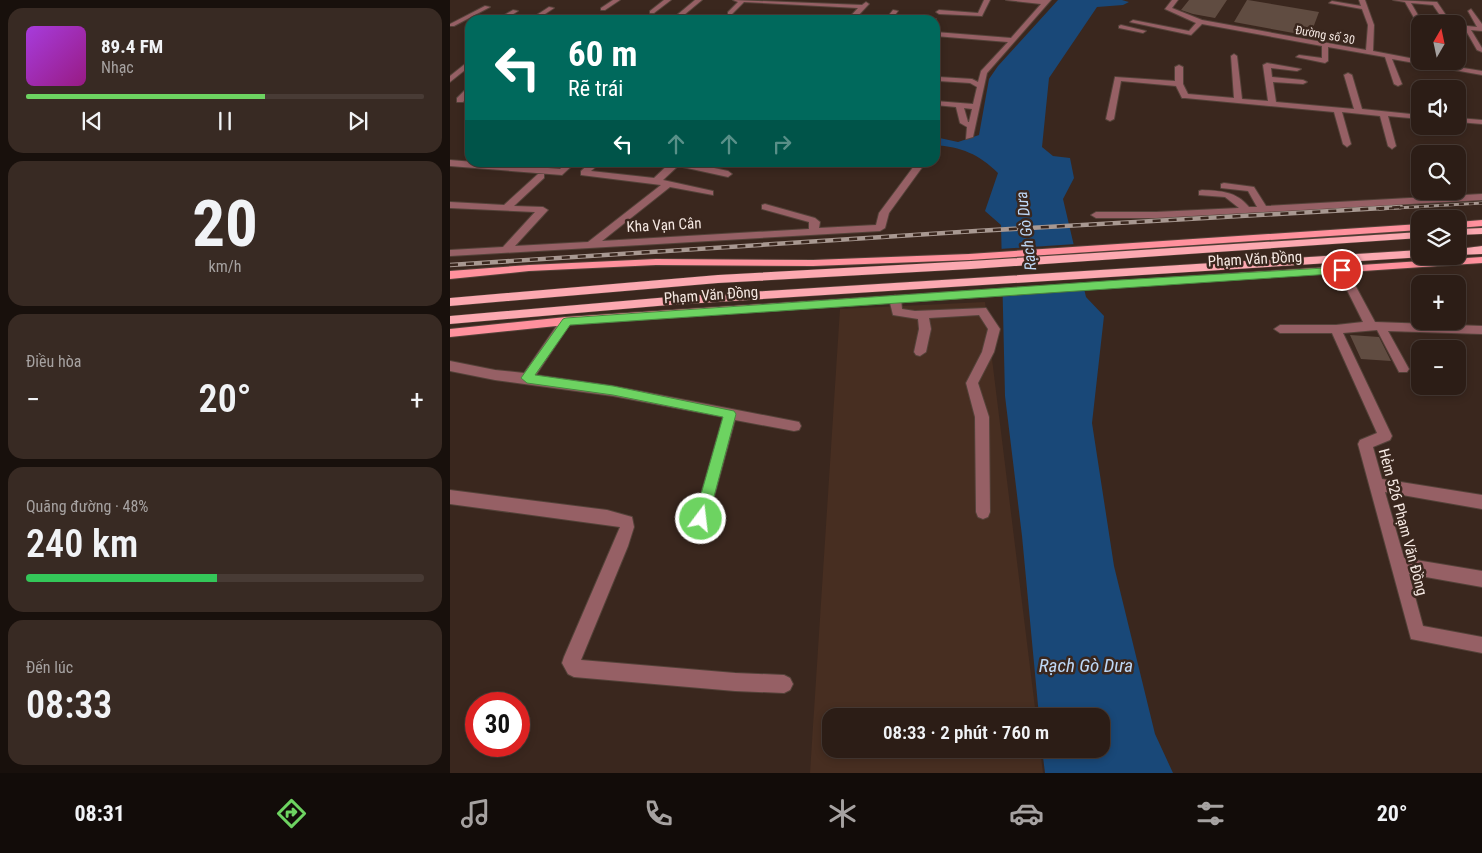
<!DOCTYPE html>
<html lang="vi">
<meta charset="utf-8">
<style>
:root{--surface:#2c1d16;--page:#382a23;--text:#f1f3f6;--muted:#a6a2a1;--line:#483b35;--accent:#6dd361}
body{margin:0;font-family:"Roboto Condensed",sans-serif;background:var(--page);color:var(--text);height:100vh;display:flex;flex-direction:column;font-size:19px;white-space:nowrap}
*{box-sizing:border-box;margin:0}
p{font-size:16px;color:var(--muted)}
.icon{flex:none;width:28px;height:28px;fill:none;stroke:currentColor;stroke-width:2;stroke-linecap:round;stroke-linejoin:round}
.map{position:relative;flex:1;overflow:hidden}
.drawer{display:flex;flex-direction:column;gap:8px;padding:8px;background:#18100c;width:450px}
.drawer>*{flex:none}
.guide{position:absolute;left:15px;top:15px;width:475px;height:152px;border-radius:15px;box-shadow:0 2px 8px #0003,0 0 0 1px var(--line);background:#00695c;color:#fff;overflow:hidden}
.needle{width:32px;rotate:9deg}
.tools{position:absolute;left:961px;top:15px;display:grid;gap:10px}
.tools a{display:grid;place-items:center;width:55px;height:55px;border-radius:10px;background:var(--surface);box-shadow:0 2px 8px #0003,0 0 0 1px var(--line);font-size:25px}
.speed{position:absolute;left:15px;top:692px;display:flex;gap:10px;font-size:25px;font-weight:700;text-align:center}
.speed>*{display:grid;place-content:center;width:65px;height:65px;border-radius:50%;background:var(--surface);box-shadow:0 2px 8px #0003,0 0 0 1px var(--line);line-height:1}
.speed .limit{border:8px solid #d22;background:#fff;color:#111}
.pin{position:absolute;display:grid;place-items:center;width:42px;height:42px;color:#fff;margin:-21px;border:2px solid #fff;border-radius:50%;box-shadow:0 1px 5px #0007}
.me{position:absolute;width:55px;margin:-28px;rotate:15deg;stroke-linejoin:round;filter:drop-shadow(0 0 4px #0008)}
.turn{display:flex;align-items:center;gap:18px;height:105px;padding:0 20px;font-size:22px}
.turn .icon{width:65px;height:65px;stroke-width:2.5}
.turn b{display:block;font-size:35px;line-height:42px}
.lanes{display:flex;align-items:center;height:48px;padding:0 20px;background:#0003;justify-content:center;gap:25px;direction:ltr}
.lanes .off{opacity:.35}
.big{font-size:38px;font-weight:600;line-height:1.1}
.drawer .card{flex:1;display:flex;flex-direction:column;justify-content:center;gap:8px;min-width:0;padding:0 18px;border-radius:15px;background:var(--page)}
.drawer .dial{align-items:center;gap:0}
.dial b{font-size:65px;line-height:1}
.song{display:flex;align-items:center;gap:15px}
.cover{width:60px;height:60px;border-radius:8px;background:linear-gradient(135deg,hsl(280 70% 55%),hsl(310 70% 35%))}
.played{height:5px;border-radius:2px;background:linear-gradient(90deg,var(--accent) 60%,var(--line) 60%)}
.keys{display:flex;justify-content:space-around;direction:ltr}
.heat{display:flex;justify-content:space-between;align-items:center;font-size:28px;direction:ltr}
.charge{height:8px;border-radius:4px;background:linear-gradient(90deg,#34c759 48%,var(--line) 0)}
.trip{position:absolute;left:372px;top:708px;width:288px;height:50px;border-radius:15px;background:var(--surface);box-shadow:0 2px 8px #0003,0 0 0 1px var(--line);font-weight:600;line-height:50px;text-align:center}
.dock{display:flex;height:80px;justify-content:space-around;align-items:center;background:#120c09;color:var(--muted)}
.dock .icon{width:35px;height:35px}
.dock .selected{color:var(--accent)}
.dock b{font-size:22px;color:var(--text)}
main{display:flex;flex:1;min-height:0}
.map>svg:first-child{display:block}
.built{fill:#472e21}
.water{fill:#194878}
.pier{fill:#3a271e}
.building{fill:#604c41}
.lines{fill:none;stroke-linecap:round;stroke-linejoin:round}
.minor-casing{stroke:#544239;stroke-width:2}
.primary-casing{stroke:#544239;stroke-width:2}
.trunk-casing{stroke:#544239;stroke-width:1}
.minor{fill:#966065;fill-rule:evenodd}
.primary{fill:#ff919d;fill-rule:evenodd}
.trunk{fill:#fca9b1;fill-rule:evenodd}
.rail-far1-casing{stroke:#a89891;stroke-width:3}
.rail-casing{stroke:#a89891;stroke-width:4.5}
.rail-far1{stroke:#3a271e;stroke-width:2;stroke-dasharray:5;stroke-linecap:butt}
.rail{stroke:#3a271e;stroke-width:2.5;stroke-dasharray:8;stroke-linecap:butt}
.route{fill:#6dd361;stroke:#47893f}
.labels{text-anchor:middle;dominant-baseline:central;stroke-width:5;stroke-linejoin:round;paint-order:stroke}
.far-street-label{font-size:12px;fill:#f5e8e2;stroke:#3a271e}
.street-label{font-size:15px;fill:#f5e8e2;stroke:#3a271e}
.water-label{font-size:16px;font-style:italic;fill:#bed8f6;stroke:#3a271e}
.near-water-label{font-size:19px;font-style:italic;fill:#bed8f6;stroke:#3a271e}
</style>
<main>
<section class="drawer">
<div class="card">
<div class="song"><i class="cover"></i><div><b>89.4 FM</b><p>Nhạc</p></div></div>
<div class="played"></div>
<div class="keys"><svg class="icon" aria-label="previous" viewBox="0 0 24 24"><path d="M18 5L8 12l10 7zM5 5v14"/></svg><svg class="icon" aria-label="pause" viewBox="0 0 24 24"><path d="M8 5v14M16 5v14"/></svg><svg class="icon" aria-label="next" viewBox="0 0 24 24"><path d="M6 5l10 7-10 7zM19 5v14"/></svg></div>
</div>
<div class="card dial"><b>20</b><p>km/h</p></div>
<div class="card"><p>Điều hòa</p>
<div class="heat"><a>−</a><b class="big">20°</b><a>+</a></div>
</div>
<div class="card"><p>Quãng đường · 48%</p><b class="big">240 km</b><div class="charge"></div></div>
<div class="card"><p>Đến lúc</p><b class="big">08:33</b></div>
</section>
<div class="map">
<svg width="1032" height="773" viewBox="0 0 1032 773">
<rect width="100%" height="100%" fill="#3a271e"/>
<!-- built -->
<path class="built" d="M535,302L586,716H381V749H590L593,773H360L390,309Z"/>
<!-- water -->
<path class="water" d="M608,0H672L679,2L673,5L647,7L599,78L592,147L603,156L620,158L624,178L613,199L636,297L654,316L642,423L664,566L705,734L723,773H595L592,749H651V716H589L572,536L555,396L551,225L535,211L548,173C529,154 511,147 485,145V137L508,142L529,135L539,79L548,66Z"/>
<!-- pier -->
<path class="pier" d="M626,244L637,289L551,296L549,249Z"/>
<!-- building -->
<path class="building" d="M739,0H777L765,18L743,14L731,10Z
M797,0H798L869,12L860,36L784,22Z
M900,335L929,337L941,361L911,359Z"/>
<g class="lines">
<!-- minor casing -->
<g class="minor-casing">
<path id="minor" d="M163,0H170L155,10H151V8Z
M214,0H221L204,13H200V11Z
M245,0H252L228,20H221Z
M283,0L412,5L416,2L419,4L404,20H397L408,8L294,2L282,14H278V12L288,2Z
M534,0H540L532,16L489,14L486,12L489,10L528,13Z
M556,0H601L537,73L523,137L516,139L517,127L510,123L506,107L485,105V101L523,104L527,87L520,83L489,81L485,79L489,77L522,79L528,82L531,71L558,42L485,36V32L561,38L591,4ZM514,108L522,109L519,122H518Z
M722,0H728L722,8L752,20L916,50L918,25L912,9L879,3L882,1L911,6L909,0H915L924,25L923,51L970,60V61L1032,71V75L942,59L952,84L948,86L944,84L935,57L878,47V61L875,63L846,57L849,55L872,58V46L752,24L741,35L680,22L683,20L739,31L746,23L715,9Z
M943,0L987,2L1002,24H996L983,5L961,3L972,22L967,23L955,2Z
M35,6L40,7L4,26H0V24Z
M99,7L104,8L86,20H79Z
M1021,9L1032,24V31L1021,30L1032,48V52L1027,50L1015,29H1008V25L1027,27L1018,11Z
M63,10L68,11L54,20H46Z
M443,10L448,11L441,20H435Z
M292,16L319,18L322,20L290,19L289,18Z
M467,16L486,19H465V17Z
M671,25L696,31L693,33L669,28V26Z
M784,54L787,56L792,99L818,101L813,65L817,63L851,69L847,71L821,68L822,77L853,80L857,82L853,84L823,82L826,102L904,109L894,75L898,73L902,75L912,109L970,115V119L938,116L946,146L942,149L938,146L930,116L892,112L901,144L897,147L893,144L884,112L735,98H732L726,86L671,81L664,119L660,121L656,119L665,77L725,81V67L729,65L733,67V84L738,94L784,98L781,56Z
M20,60V66L0,82V76Z
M17,88H20V94L13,102H7V98Z
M1008,118L1032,120V124L1008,122Z
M0,160L110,169L117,162H126L112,175L0,166Z
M141,162H151L141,171L204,178L221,162H236L278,171L282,174L278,177L228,166L213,180L263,191V195L220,187L152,241L359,229V222L312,209V205L315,204L365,218L370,222L369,228L426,225L429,213L467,162H476L439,213L435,228L430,231L0,256V250L53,247L85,212L0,208V202L54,205L88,174H94V178L64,206L93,207L98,210L65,246L138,242L211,185L131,175V171Z
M774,183L804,187L816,206L1032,194V200L706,218H646L641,215L646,212H706L789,208L775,197L749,195V191L752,190C771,191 786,191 799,207H807L798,191L771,188V184Z
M892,267L897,270L925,322L1032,326V334L938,331L959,369L957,372H949L927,330L893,333L942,436L940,440L923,447L932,479L1032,495V509L935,492L954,558L1032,571V587L959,574L973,626L1032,637V653L961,639L908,444L910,440L927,433L882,333H830L824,329L830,325H886L913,322L887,270Z
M445,295L451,299L452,309L465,311L536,308L550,329L544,352L528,383L539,417L540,512L538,517L533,519L528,517L526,512L525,417L516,383L532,352L538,329L529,315L479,318L481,329L476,352L470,356L466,355L464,352L469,329L468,319L443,315L439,299Z
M116,317L122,321L86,375L163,386L344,421L349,422L351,426L349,430L344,431L285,420L258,519L256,524L251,526L246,524L244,519L273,417L163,396L45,380L0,371V361L45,370L74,373L112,318Z
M0,490L157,510L182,517L184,527L178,546L131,660L285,673L334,675L340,678L343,684L340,690L334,693L285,691L124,677L118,674L112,663L114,657L170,527L0,504Z"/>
</g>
<!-- primary casing -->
<g class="primary-casing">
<path id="primary" d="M1032,220V226L1008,228V222Z
M970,224V230L519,260L363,266L206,265L79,271L0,279V271L79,265L206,259L363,260L519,254Z
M1032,257V263L116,325L0,337V329L116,317Z"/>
</g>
<!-- trunk casing -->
<g class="trunk-casing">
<path id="trunk" d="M1032,228V234L1008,235V229Z
M970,232V238L521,269L268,283L0,306V298L268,275L521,261Z
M1032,246V254L1008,255V249Z
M970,250V256L974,257L219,305L0,324V316L219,297Z"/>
</g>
<!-- minor -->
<use href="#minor" class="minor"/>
<!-- primary -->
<use href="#primary" class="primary"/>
<!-- trunk -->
<use href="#trunk" class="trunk"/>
<!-- rail-far1 casing -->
<g class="rail-far1-casing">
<path id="rail-far1" d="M929,209L1032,203"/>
</g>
<!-- rail casing -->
<g class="rail-casing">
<path id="rail" d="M0,265L526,231L951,207"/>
</g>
<!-- rail-far1 -->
<use href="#rail-far1" class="rail-far1"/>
<!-- rail -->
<use href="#rail" class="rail"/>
</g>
<!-- route -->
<path class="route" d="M892,267L897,270L896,273L120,325L85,375L163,386L284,411L286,414L258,519L256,524L251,525L246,524L244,519L273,417L163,395L77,383L71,378L113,319L116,318L670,280Z"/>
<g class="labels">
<!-- far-street labels -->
<g class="far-street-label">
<text transform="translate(875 35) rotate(10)">Đường số 30</text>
</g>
<!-- street labels -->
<g class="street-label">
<text transform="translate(214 225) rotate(-3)">Kha Vạn Cân</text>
<text transform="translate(805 259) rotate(-3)">Phạm Văn Đồng</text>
<text transform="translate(261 295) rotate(-4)">Phạm Văn Đồng</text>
<text transform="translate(953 522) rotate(75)">Hẻm 526 Phạm Văn Đồng</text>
</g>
<!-- water labels -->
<g class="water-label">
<text transform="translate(576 231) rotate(-97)">Rạch Gò Dưa</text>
</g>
<!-- near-water labels -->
<g class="near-water-label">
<text x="636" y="665">Rạch Gò Dưa</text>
</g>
</g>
</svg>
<div class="tools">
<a><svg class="needle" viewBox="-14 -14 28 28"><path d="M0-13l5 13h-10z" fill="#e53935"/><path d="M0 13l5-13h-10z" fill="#a6a2a1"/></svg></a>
<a><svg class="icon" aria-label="sound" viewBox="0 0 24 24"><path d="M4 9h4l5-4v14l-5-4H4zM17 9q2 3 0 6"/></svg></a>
<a><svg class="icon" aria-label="search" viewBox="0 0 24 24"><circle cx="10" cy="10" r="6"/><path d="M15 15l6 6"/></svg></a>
<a><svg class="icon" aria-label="layers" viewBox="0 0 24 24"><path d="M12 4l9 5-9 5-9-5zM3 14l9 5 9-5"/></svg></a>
<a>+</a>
<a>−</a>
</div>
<div class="speed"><div class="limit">30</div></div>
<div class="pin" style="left:892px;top:270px;background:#d93025"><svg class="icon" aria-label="arrive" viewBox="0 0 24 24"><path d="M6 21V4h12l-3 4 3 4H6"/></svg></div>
<svg class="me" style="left:251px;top:519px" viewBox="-20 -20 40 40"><circle r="17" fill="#6dd361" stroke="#fff" stroke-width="3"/><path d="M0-11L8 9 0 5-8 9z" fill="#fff"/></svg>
<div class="trip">08:33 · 2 phút · 760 m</div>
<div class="guide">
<div class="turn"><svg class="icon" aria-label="left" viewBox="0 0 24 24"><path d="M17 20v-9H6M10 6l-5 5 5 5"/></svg><div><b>60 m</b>Rẽ trái</div></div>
<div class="lanes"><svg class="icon" aria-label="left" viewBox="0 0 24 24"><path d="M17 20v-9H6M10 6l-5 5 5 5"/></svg><svg class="icon off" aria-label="ahead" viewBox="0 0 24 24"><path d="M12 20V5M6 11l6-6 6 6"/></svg><svg class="icon off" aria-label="ahead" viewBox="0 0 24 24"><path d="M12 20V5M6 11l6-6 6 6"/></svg><svg class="icon off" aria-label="right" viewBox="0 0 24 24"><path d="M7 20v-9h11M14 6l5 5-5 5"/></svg></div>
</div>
</div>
</main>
<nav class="dock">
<b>08:31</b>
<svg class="icon selected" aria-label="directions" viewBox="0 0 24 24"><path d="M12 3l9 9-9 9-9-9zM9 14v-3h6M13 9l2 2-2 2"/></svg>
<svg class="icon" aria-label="music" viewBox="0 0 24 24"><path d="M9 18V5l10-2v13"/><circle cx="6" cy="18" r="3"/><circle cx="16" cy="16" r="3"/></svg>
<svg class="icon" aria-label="phone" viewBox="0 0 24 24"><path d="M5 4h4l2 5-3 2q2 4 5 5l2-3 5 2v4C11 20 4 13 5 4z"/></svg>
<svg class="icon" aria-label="climate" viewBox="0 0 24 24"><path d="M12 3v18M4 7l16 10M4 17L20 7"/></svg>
<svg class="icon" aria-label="car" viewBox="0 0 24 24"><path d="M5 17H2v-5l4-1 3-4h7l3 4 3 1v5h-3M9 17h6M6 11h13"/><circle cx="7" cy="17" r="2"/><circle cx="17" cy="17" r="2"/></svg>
<svg class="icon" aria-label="filters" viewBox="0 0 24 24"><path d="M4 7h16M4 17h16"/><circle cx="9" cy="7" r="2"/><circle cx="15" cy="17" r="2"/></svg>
<b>20°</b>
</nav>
